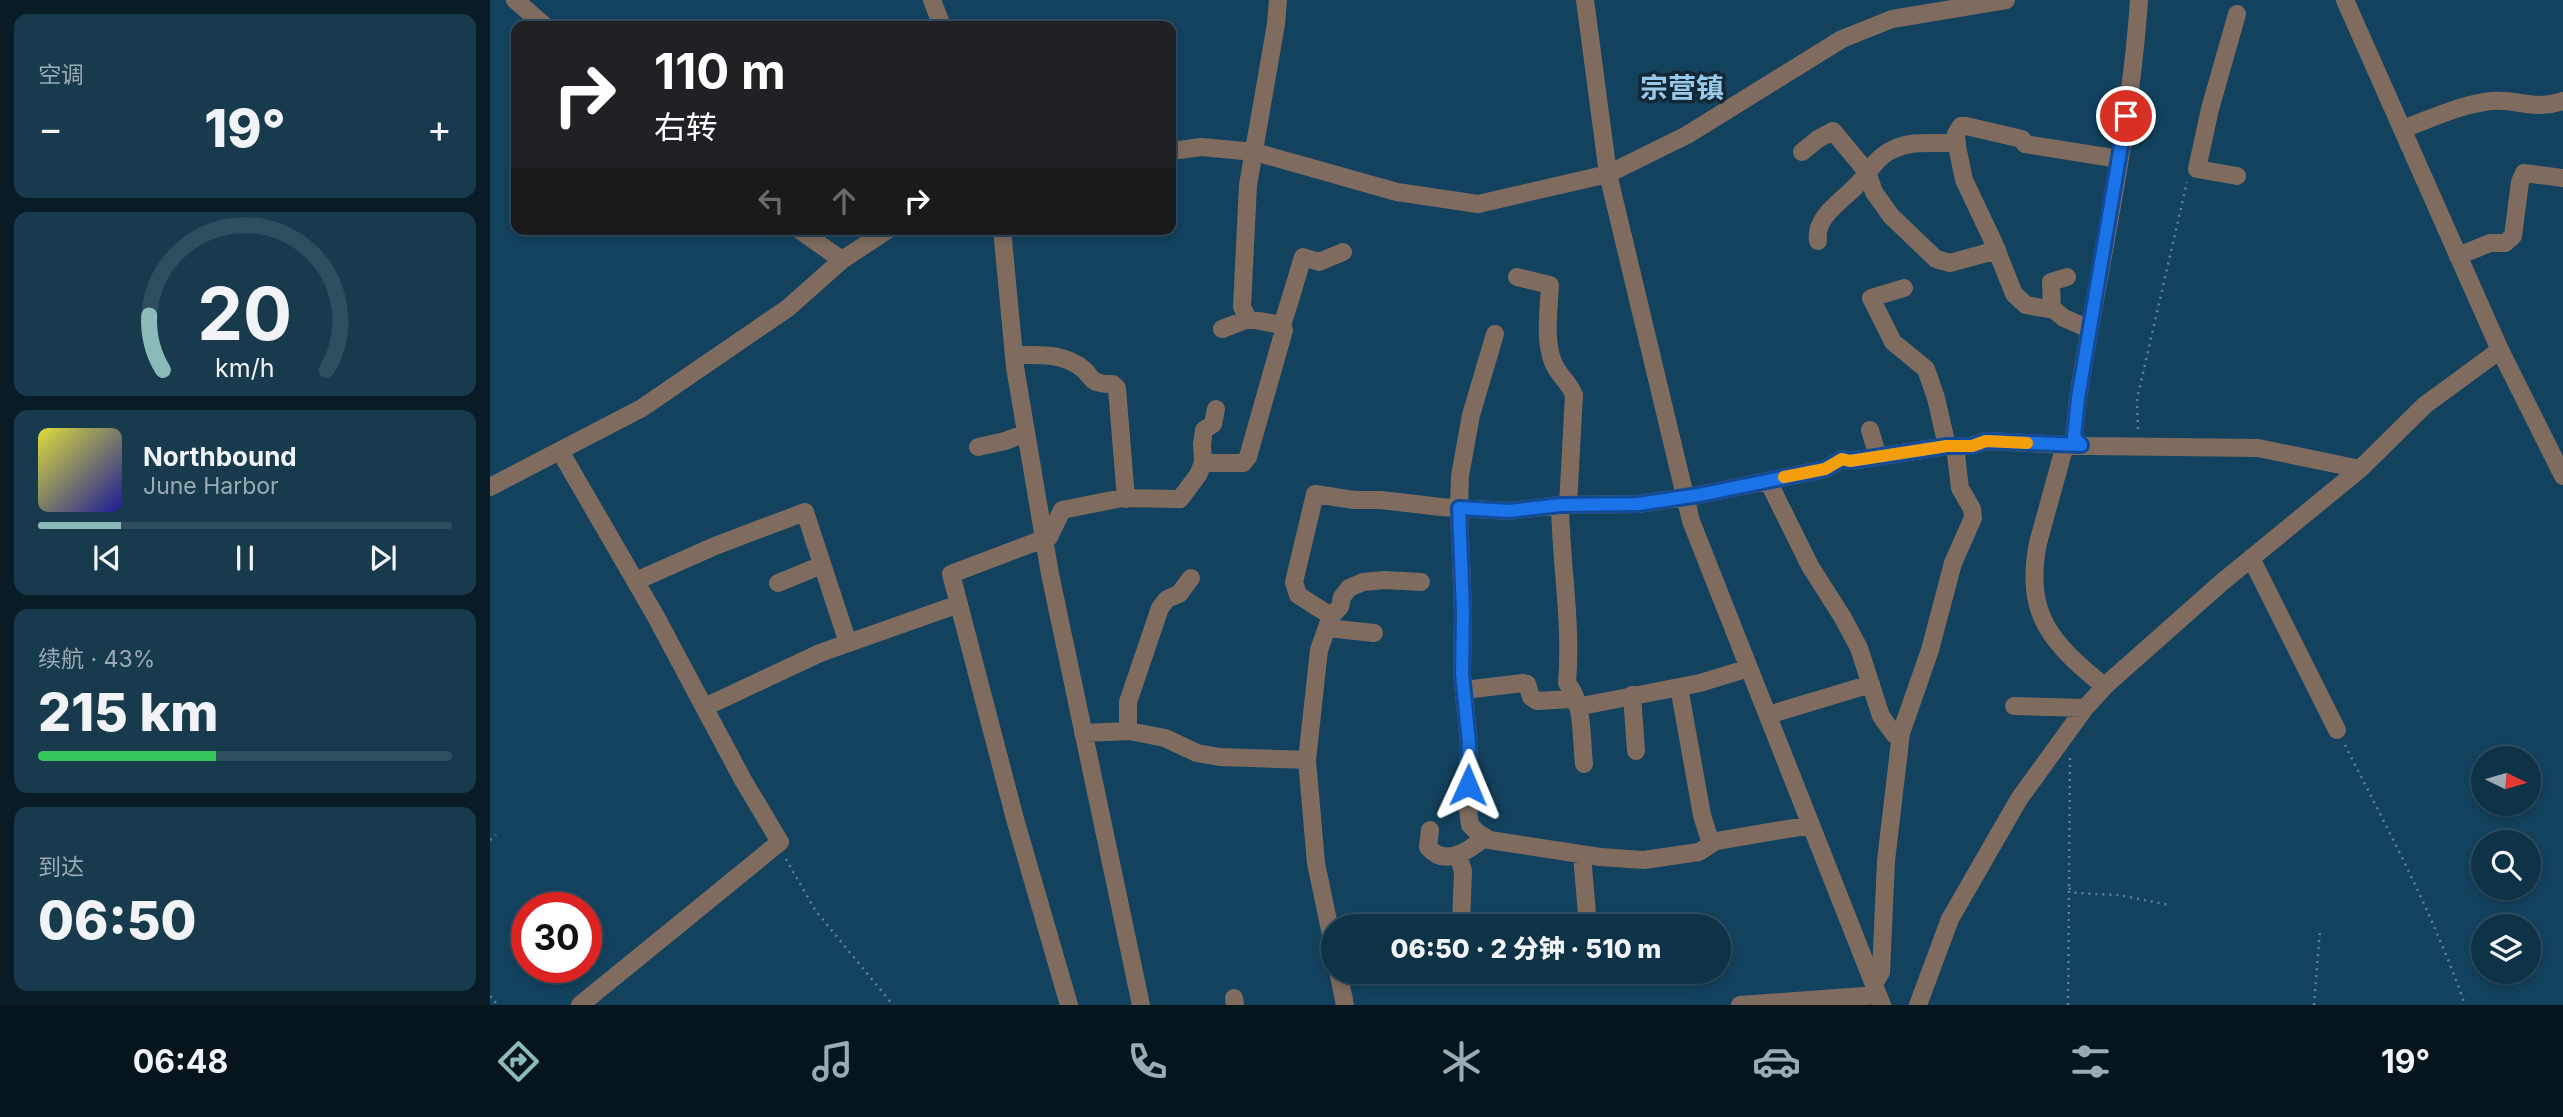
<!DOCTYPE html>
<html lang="zh">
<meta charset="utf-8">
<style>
:root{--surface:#0e3246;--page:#173a4d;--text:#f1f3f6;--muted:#9baab3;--line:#2e4d5f;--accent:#8bbbb9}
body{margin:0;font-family:Inter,"Noto Sans SC",sans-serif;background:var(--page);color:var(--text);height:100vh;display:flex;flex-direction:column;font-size:26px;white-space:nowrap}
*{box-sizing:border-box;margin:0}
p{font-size:23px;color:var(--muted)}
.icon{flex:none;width:38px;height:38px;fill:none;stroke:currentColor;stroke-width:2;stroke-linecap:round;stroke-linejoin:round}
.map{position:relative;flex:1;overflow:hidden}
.drawer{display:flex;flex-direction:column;gap:14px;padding:14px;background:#081c26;width:490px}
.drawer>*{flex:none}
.banner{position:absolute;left:21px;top:21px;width:665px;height:214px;border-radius:14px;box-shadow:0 4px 10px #0003,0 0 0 2px var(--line);background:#202124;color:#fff;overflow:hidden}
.needle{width:46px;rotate:95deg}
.buttons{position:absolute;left:1981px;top:746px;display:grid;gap:14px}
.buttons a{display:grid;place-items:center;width:70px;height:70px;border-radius:50%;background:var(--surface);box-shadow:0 4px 10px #0003,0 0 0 2px var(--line);font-size:35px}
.speed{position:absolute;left:21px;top:892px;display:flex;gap:14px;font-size:35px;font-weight:700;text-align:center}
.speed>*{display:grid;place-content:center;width:91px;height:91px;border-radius:50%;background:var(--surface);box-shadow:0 4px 10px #0003,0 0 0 2px var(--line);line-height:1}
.speed .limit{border:10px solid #d22;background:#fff;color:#111}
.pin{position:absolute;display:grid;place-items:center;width:60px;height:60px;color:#fff;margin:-30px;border:4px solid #fff;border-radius:50%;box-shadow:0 2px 7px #0007}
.me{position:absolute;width:77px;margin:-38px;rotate:1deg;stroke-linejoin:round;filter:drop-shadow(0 0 5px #0008)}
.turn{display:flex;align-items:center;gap:24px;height:147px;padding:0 28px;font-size:32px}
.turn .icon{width:91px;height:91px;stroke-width:2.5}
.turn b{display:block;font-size:49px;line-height:60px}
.lanes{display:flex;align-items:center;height:66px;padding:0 28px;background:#0003;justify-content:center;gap:35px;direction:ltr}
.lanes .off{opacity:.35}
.big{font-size:52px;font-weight:800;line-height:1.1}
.drawer .tile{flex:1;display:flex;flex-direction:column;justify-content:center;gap:10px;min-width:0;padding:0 24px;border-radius:14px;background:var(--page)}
.drawer .dial{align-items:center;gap:0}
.dial svg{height:182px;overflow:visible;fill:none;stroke:var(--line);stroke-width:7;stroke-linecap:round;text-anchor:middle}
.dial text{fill:var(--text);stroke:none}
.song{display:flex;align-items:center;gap:21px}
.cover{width:84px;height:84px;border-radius:10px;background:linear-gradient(135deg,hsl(60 70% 55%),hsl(240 70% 35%))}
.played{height:7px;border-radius:4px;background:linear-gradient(90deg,var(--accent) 20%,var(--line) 20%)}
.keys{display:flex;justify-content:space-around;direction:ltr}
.heat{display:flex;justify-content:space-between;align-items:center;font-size:38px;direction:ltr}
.charge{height:10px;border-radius:5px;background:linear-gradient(90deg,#34c759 43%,var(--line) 0)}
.trip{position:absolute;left:831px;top:914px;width:410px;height:70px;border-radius:35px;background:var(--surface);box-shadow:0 4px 10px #0003,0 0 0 2px var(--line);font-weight:800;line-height:70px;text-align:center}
.menu{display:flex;height:112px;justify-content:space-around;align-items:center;background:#06141c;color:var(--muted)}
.menu .icon{width:49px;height:49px}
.menu .selected{color:var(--accent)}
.menu b{font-size:32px;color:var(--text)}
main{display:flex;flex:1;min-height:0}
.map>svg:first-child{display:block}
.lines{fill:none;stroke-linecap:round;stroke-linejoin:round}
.path{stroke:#5c839b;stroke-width:2.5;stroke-dasharray:2 5;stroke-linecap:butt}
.minor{stroke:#7f6c5f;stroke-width:18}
.tertiary{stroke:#7f6c5f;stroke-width:18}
.route-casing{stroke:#114b97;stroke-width:18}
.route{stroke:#1a73e8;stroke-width:12}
.slow{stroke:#f59e0b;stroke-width:12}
.labels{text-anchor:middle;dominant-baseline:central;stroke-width:7;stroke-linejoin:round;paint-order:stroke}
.district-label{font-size:28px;font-weight:bold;fill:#99c9ea;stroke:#142734}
</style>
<main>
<section class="drawer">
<div class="tile"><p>空调</p>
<div class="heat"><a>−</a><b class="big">19°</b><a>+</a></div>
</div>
<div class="tile dial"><svg viewBox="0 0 100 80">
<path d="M14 69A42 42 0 1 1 86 69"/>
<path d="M14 69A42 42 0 0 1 8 45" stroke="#8bbbb9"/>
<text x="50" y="56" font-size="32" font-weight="700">20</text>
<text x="50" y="72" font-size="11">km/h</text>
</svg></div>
<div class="tile">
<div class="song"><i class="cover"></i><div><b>Northbound</b><p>June Harbor</p></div></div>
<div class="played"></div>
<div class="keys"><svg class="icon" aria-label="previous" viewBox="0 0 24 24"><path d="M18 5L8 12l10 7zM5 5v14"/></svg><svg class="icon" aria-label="pause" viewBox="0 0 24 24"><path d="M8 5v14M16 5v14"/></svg><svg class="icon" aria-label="next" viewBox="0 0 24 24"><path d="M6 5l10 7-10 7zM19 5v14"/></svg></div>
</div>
<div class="tile"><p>续航 · 43%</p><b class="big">215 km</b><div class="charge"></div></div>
<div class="tile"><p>到达</p><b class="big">06:50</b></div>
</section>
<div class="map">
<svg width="2073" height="1005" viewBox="0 0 2073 1005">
<rect width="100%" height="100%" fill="#13425e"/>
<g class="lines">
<!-- path -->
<path class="path" d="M1648,429L1647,399L1697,182
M1855,745C1898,830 1944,915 1975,1005
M0,840L6,835
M296,859L325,910L403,1005
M1579,888L1586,893L1629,895L1679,905
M0,996L8,1005
M1578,1005L1580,758
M1824,1005L1830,930"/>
<!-- minor -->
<path class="minor" d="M25,0L55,26
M442,0L452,26
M1095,0L1118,174L1201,521L1392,1005
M1912,129C1941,119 1971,104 2002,101C2029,99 2045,111 2073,101
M1312,152L1328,139L1343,131L1377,172L1384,192L1401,216L1446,259L1460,263L1507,250
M1747,176L1707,169L1720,109L1747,14
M308,229L352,260
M512,229L525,367L560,574L651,1005
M1328,241C1324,217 1352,201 1366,186C1380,173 1385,157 1404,149C1425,139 1445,145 1467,142
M1968,256L2000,243H2015L2023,236L2030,182L2034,173L2073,178
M1027,277L1060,285C1059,309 1054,339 1063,362C1068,375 1079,382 1084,395L1078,505
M1414,288L1381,298L1403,342L1436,369L1446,398L1457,446
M1562,309L1561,282L1577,277
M792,326L813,257L829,262L853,252
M732,329L758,319
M1599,329L1574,318L1564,310L1536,305L1524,294L1503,241L1474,180L1467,146L1466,134L1471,126H1476L1532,139L1535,144L1629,159
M1005,334L981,415L970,476L969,508L973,612L972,674L979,743L977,802L980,825L987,832L999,840L1110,857L1154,860L1209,852L1226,841L1321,825
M524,355C545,355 566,353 586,364C606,375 594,384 623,384L627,388L636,499
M1380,430L1388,457
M1575,445L1548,543C1534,616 1562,643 1614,686
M1591,445L1584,437L1588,398C1609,266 1640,134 1649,0
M488,447L515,441L536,433
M70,451L165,615L253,780L290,842L90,1005
M713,463L712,444L714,430L723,424L726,409
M1278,481L1320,566L1353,618L1369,648L1391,716L1404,734L1411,733
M1070,505C1071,565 1082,623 1077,683C1094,703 1091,739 1094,764
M1761,558L1847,730
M146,581L225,546L315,512L358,643
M288,583L332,565
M841,616L808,595L804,582L825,494L864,500H891L951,507L1019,511L1070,505L1148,504L1209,495L1335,469L1352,459L1360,461L1457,446H1481L1496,441L1599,446L1768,448L1870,469
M837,628L884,633
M1189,687L1212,815L1221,844
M974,690L1033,683L1037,684L1041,697L1047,701L1082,699L1088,706L1097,705L1210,683L1259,668
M1142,695L1146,751
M1524,706L1595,708
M215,707L330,653L469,604
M1278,715L1381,684
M638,731V702L670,608L677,599L689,594L701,578
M593,733L639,731L675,738L707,753L730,757L817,760
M940,830L938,847C955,868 980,850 995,837
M968,855L973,871L971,926
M1092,855L1098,926
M844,949L826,863L817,760L829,650L841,616L850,607L852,597L859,588L873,582L895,580L931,582
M848,971L855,1005
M1384,984L1391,972L1396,861L1411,733L1440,650L1463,563L1483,518L1482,509L1470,488L1465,446
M744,998L745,1005
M579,1005L525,819L461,574L559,537L572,510L632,498L690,499L708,475L713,463H753L758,457L794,330L787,324L758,319L752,307L758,185L786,24L788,0
M1250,1005L1388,995
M1428,1005L1460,919L1529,799L1595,708L1617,684L1731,583L1870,469L1935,405L2010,350"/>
<!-- tertiary -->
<path class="tertiary" d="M1855,0L2010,350L2073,476
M681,151L711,147L765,152L907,192L988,204L1118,174L1197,135L1352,39L1402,19L1516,0
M0,487L152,408L298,308L352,260L399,229"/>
</g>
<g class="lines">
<!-- route casing -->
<g class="route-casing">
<path id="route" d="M978,785L979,743L972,674L973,612L969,508L1019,511L1070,505L1148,504L1209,495L1335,469L1352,459L1360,461L1457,446H1482L1496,441L1591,445L1584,437L1588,398L1636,116"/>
</g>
<!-- route -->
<use href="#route" class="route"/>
<!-- slow -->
<path class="slow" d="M1294,477L1335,469L1352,459L1360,461L1457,446H1482L1496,441L1537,443"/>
</g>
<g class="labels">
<!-- district labels -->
<g class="district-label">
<text x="1192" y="88">宗营镇</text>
</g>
</g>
</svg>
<div class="buttons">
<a><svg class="needle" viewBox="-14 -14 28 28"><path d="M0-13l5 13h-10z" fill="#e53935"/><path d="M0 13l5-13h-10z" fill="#9baab3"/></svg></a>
<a><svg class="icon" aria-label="search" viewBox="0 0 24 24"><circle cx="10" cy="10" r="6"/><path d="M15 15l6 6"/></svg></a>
<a><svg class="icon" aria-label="layers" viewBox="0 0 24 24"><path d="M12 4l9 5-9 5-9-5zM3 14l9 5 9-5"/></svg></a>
</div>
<div class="speed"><div class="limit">30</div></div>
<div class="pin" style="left:1636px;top:116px;background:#d93025"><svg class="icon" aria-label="arrive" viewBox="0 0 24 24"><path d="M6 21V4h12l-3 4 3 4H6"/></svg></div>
<svg class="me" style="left:978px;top:785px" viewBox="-20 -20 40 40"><path d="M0-17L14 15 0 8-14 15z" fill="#1a73e8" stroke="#fff" stroke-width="4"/></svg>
<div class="trip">06:50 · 2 分钟 · 510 m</div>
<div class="banner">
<div class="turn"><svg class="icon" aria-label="right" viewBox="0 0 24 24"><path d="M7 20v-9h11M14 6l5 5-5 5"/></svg><div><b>110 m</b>右转</div></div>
<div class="lanes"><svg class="icon off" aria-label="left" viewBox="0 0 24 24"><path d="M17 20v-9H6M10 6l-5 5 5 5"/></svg><svg class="icon off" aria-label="ahead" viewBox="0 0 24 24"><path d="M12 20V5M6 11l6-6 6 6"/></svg><svg class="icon" aria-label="right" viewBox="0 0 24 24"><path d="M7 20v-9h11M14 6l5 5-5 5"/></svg></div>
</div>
</div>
</main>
<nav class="menu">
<b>06:48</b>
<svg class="icon selected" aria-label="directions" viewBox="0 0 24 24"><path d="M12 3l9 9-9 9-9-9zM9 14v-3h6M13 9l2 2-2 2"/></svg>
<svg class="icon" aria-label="music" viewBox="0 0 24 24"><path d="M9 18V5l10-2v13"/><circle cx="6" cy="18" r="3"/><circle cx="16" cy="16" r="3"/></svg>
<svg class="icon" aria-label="phone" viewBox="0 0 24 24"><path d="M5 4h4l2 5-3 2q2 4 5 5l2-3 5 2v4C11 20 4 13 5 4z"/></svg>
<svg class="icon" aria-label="climate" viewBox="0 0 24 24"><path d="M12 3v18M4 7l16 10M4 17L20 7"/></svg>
<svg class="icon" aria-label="car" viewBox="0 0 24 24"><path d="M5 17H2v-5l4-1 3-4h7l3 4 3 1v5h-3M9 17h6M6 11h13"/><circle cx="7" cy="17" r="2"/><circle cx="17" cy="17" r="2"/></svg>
<svg class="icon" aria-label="filters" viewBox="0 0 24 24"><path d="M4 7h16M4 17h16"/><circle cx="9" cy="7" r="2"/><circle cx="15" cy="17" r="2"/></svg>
<b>19°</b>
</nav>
